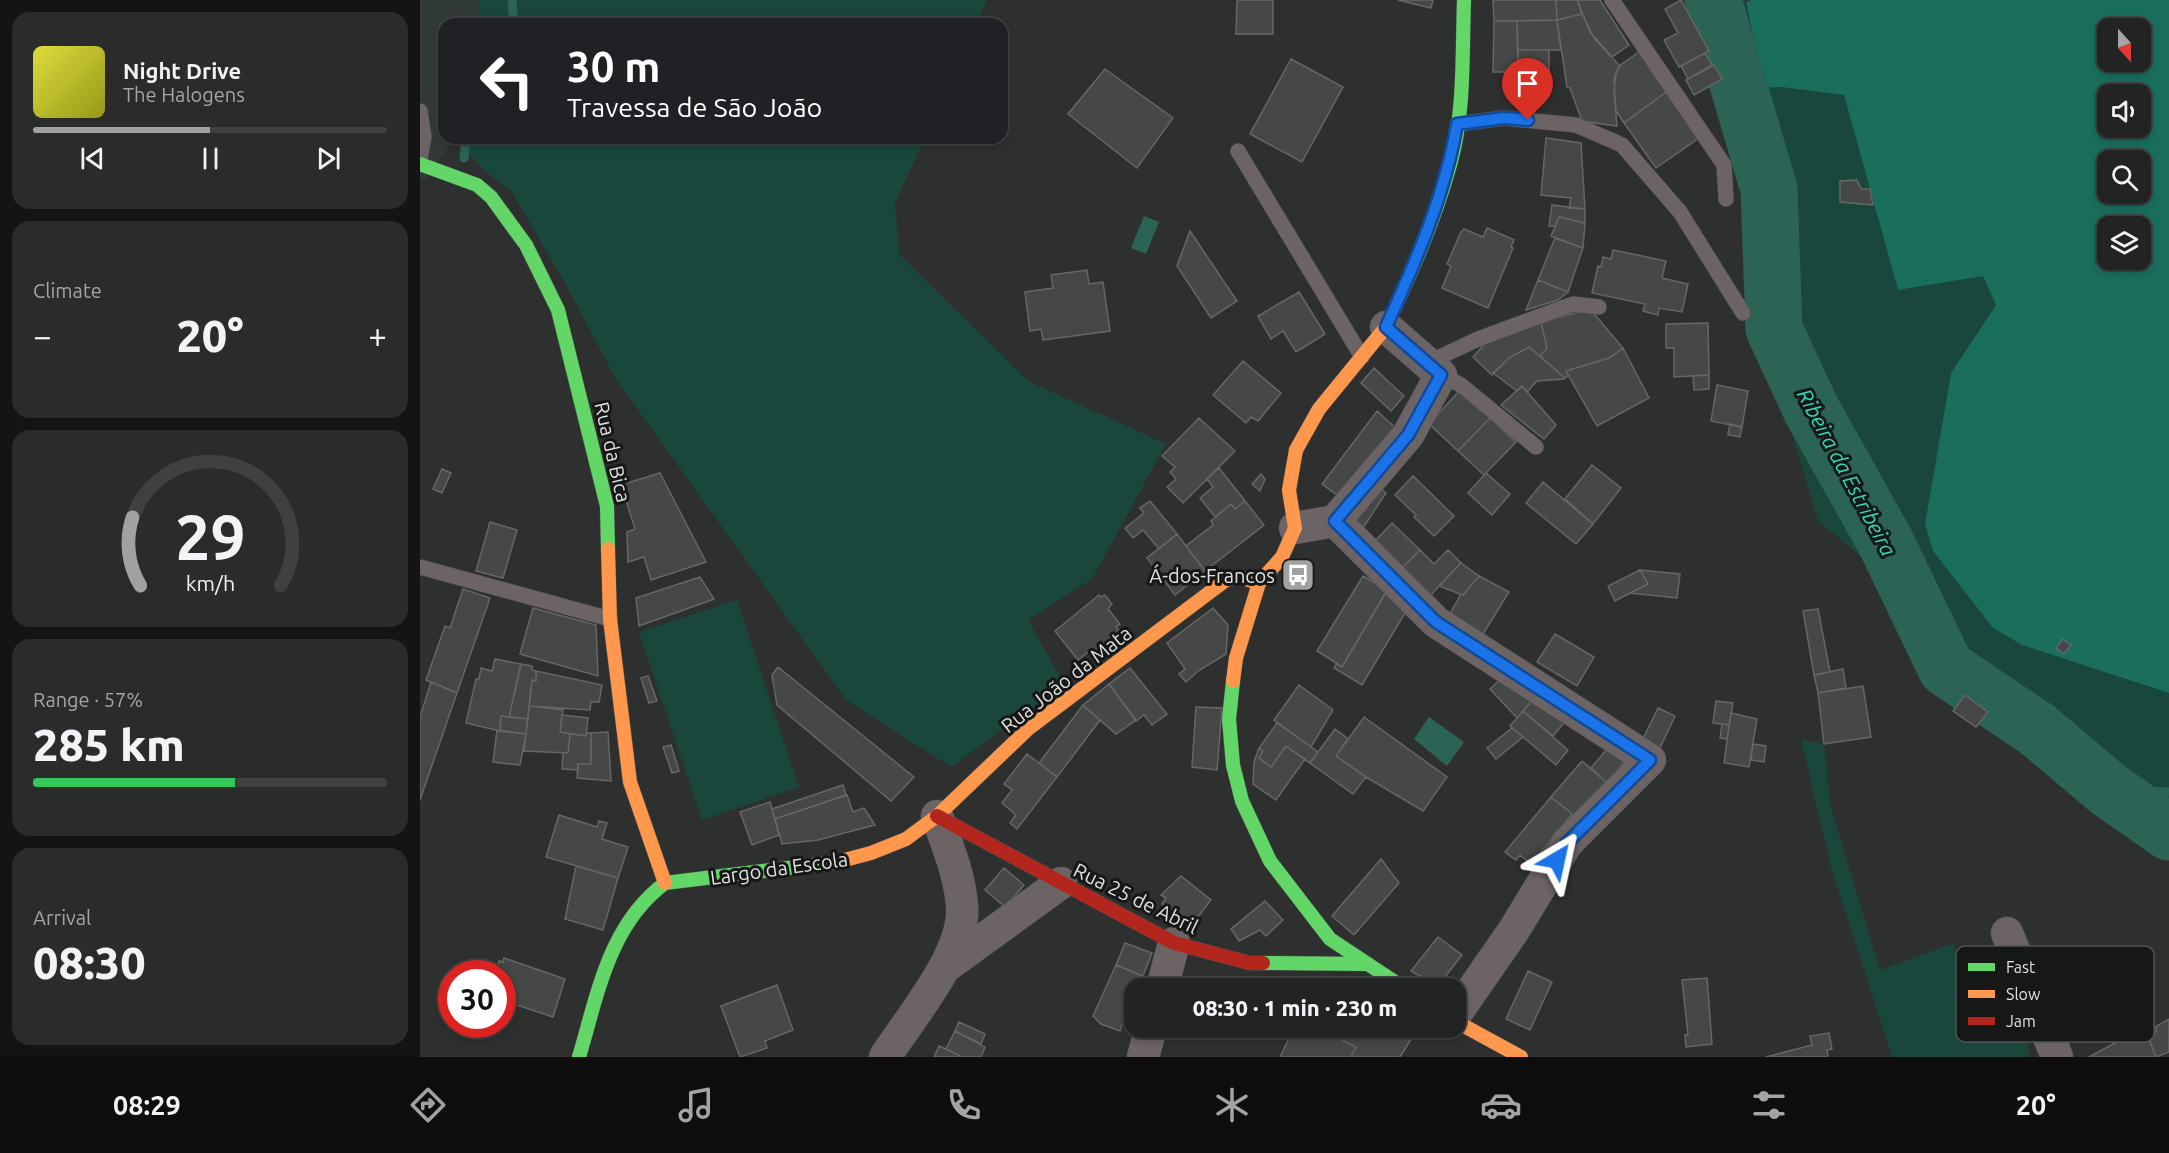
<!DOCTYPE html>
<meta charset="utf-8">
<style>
:root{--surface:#222423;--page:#2a2c2b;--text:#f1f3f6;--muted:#a2a4a6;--line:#3f4141;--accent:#a0a2a1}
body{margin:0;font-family:Ubuntu,sans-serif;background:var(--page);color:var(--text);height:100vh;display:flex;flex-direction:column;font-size:22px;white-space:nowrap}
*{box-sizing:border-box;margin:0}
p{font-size:20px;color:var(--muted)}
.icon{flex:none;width:33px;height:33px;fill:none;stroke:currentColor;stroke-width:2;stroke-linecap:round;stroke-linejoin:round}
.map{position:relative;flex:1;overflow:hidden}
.panel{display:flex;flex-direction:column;gap:12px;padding:12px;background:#131413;width:420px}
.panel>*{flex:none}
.hud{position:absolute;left:18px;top:18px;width:570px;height:126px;border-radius:18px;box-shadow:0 3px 9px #0003,0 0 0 2px var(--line);background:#202124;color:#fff;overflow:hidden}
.needle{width:39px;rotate:159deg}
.tools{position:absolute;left:1677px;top:18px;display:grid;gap:12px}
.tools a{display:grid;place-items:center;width:54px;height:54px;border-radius:12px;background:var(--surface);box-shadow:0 3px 9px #0003,0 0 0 2px var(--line);font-size:30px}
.speed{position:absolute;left:18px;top:960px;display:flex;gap:12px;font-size:30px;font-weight:700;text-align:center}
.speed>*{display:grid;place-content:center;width:78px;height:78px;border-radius:50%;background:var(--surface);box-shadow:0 3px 9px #0003,0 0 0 2px var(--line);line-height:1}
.speed .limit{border:9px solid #d22;background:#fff;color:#111}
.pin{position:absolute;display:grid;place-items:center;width:51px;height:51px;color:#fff;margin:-62px -26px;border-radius:50% 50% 50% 0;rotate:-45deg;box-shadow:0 0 6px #0007}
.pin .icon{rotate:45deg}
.me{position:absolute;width:66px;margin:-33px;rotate:36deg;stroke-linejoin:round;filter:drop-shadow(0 0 4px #0008)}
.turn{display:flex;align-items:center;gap:21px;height:126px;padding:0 30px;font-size:27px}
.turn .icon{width:78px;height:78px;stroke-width:2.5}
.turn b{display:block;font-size:42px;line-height:51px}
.big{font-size:45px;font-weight:800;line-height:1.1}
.panel .card{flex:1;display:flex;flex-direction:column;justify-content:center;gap:9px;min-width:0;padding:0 21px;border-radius:18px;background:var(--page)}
.panel .dial{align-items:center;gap:0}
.dial svg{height:156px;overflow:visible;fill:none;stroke:var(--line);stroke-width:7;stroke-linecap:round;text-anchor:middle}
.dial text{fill:var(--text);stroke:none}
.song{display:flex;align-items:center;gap:18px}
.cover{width:72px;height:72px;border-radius:9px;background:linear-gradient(135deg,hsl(60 70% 55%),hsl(60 70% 35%))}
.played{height:6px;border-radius:3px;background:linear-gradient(90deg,var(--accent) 50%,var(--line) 50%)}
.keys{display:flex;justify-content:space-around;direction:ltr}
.heat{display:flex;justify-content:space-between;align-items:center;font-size:33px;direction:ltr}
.charge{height:9px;border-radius:4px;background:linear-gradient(90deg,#34c759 57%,var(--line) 0)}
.trip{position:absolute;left:704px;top:978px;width:342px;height:60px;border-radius:18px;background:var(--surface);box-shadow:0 3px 9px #0003,0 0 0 2px var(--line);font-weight:800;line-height:60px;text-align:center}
.dock{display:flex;height:96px;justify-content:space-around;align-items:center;background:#0e0e0e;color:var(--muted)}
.dock .icon{width:42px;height:42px}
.dock .current{color:var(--accent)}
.dock b{font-size:27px;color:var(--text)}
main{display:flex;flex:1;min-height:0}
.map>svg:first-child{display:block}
.built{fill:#313a37}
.green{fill:#19473c}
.forest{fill:#196e5c;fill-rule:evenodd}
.water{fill:#2b6355}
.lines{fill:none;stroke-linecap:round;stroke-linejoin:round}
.stream{stroke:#2b6355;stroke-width:9}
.river{stroke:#2b6355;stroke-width:57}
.building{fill:#464847;stroke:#656766;stroke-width:1.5}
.lane-casing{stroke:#4a4c4b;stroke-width:16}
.street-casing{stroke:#4a4c4b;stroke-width:33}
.fast-casing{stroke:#4a4c4b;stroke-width:15}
.slow-casing{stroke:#4a4c4b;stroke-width:15}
.jam-casing{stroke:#4a4c4b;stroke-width:15}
.lane{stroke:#6c6365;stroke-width:15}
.street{stroke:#6c6365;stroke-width:32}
.fast{stroke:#63d668;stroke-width:14}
.slow{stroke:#ff974d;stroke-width:14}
.jam{stroke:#b3261e;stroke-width:14}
.route-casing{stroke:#114b97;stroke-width:15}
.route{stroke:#1a73e8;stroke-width:10}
.labels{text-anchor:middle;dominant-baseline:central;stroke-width:6;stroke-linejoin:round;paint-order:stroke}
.street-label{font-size:20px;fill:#dde0df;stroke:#161818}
.poi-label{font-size:20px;fill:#dde0df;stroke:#161818;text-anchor:end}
.water-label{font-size:21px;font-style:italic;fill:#2fddb8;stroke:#161818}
.key{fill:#161818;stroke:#525454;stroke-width:1.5}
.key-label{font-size:16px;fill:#dde0df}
</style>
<main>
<section class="panel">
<div class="card">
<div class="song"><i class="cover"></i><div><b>Night Drive</b><p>The Halogens</p></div></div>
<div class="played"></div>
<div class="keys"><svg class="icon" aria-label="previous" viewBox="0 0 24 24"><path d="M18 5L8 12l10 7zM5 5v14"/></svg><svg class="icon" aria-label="pause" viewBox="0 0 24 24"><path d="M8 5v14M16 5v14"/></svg><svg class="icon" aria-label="next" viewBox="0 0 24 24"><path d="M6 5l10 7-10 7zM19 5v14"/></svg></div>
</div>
<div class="card"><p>Climate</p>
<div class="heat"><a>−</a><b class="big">20°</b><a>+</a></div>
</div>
<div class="card dial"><svg viewBox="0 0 100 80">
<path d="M14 69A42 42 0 1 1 86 69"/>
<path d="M14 69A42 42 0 0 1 10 34" stroke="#a0a2a1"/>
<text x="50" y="56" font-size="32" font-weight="700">29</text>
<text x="50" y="72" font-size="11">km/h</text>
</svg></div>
<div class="card"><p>Range · 57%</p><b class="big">285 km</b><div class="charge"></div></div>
<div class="card"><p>Arrival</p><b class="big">08:30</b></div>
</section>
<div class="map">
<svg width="1749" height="1057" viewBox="0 0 1749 1057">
<rect width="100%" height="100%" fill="#2e302f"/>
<!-- built -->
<path class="built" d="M0,0H59L58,24H24V138H34L5,180L0,178Z"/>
<!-- green -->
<path class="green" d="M59,0H567L556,24H59Z
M1269,0H1325L1344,88L1361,87L1424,95L1478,290L1563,275L1577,305L1531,373L1505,524L1513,551L1573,628L1602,645L1749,693V852L1541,692L1527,700L1448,562L1398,521L1366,413L1328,247L1310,93Z
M34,138H505L475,203L479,254L608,381L746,444L672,579L608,620L644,684L531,767L426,700L194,376L149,290L92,192L65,171Z
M317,600L379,787L282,820L219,632Z
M1381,739L1404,744L1410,804L1460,970L1534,943L1541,985L1566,1006L1602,1013L1610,1057H1472L1411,867Z"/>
<!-- forest -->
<path class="forest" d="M1331,0H1749V693L1602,645L1573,628L1513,551L1505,524L1531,373L1576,305L1563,276L1478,290L1424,95L1361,87L1344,88L1326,2ZM1688,28H1720V62H1688ZM1688,94H1720V128H1688ZM1688,160H1720V194H1688ZM1688,226H1720V260H1688Z"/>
<!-- water -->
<path class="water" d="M724,216L739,222L726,254L711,248Z
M1009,717L1044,742L1027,766L994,739Z"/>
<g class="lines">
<!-- stream -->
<path class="stream" d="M92,0L94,24
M44,158L46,138
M1689,790L1749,792"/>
<!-- river -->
<path class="river" d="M1293,0L1349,189L1354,329L1391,409L1466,543L1526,668L1618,730L1689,790L1749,832"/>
</g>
<!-- building -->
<path class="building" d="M817,0H853V34H816Z
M978,0H1013L1011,8Z
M1073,0H1136L1137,20L1074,21Z
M1136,0H1157L1162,14L1137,20Z
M1157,0H1180L1209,45L1192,57L1170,32Z
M1261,0L1289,51L1259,67L1244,40L1258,33L1245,9Z
M1162,14L1174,38L1200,66L1196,72L1194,92L1197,126L1162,121L1150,88L1147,87L1137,20Z
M1137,20L1141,50H1098L1097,21Z
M1074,21H1097L1098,72H1073Z
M1098,50H1129V72H1098Z
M1219,52L1246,92L1204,123L1196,111L1194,80L1199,66Z
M1285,53L1292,65L1268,79L1261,66Z
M871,59L923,87L882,162L830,134Z
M1294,65L1302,79L1274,95L1266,80Z
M685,69L753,118L717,168L648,114Z
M1246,92L1279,138L1236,168L1204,123Z
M1126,138L1161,143L1165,209L1149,208L1151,198L1121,195Z
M1437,180L1441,189H1450L1453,205L1420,202V181Z
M1132,205L1165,209V223L1139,217L1135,226H1129Z
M1139,217L1165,223L1163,248L1131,236Z
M1067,228L1094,240L1091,247L1093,248L1068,308L1022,288L1031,266L1027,264L1041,232L1044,229L1063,237Z
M770,231L817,301L791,318L757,266Z
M1135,238L1163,248L1148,292L1118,280Z
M1193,250L1246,261L1242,278L1268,284L1262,312L1239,308L1238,315L1223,311L1225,304L1172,293L1178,266L1181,267L1183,257L1191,259Z
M667,270L669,284L683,282L690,331L623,340L621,329L610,331L605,292L633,288L631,275Z
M1118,280L1148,292L1138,300L1106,310Z
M879,292L905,334L876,352L863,331L851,339L838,316Z
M1170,309L1203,348L1189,358L1146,371L1148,376L1145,378L1120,356L1127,348L1121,322Z
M1121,322L1127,348L1120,356L1109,347L1089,358L1072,375L1053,357L1071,337Z
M1288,323L1289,375L1254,377V348H1246V324Z
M1109,347L1145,378L1144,379L1117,381L1107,392L1102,386L1097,391L1073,373L1089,358Z
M1203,348L1229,398L1177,426L1146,371L1189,358Z
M823,361L861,393L838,421L831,417L826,423L793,395Z
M954,368L984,396L971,411L941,383Z
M1289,375V389L1274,390L1273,376Z
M1297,385L1328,391L1322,427L1291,421Z
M1102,386L1136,425L1124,439L1081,405Z
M1040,390L1070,418L1038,451L1009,424Z
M957,411L978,430L928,503L902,484Z
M779,418L815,451L763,503L747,487L756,479L750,472L755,467L742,456Z
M1070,418L1096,442L1064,475L1038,451Z
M1310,424L1322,427L1320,437L1308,435Z
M1172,465L1201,488L1173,524L1145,499Z
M799,468L825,501L815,509L811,504L795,517L780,498L793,487L787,479Z
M22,469L31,473L22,493L13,489Z
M240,473L286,562L231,580L224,557L208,562L207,532L215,529L201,485Z
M1066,473L1090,494L1072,515L1048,493Z
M841,474L845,479L840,491L832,484Z
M993,476L1034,516L1014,536L994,517L996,515L975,495Z
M1123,482L1173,524L1156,544L1106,503Z
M953,484L966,493L943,528L930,519Z
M730,501L757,534L739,549L723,530L713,538L705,528L724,513L720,508Z
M825,501L844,525L785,571L766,546L793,525L791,521L811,504L815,509Z
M70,522L97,530L83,578L56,571Z
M972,523L1000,550L983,567L956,540Z
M757,534L785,571L755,595L727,558Z
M1000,550L1014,564L1028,550L1041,563L1010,596L982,568Z
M1041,563L1059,576L1043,595L1019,586Z
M1220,570L1228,584L1195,601L1188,586Z
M1220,570L1260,574L1257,598L1210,593L1228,584Z
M943,576L967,590L922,667L897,651Z
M1059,576L1089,592L1063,634L1030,614L1041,594L1043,595Z
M280,577L294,599L219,626L216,598Z
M43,589L70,598L37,693L6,680L25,626L30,628Z
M965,594L988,608L942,685L914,668L917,663L922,667Z
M679,595L681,597L685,595L692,604L688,609L700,624L696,627L699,630L674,651L672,649L658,660L635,631Z
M113,608L176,625L178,676L100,654Z
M793,608L808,625L806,654L778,671L766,682L759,674L765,669L747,643Z
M1398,609L1410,672L1394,675L1383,611Z
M1135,634L1174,657L1157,686L1117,662Z
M1643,639L1651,645L1644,654L1636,648Z
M75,659L101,664L89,717L81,716L80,731L46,723L56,679H59L61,668L72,671Z
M101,664L112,666V670L116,671V681L112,680L108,719L89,717Z
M358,667L494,777L471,801L357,705L352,675Z
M710,668L747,714L732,725L724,715L716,721L689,684Z
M1092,669L1117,695L1097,718L1070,689Z
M1423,669L1426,688L1398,693L1394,675Z
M116,671L182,685L179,702H171L170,710L109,706L112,680L116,681Z
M228,676L237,701L229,703L221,678Z
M11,682L37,693L0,800V717Z
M689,684L716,720L696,734L663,705Z
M879,685L913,710L891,747L854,720Z
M1443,686L1451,737L1404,744L1398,693Z
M1117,695L1153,712L1133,736L1103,711Z
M1545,695L1568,712L1556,727L1533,711Z
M1296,701L1313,703L1309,725L1293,723Z
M663,705L680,720L637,777L619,763Z
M109,706L143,710L140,732L150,734L148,753L104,751Z
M776,707L802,708L797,770L772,767Z
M1238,708L1255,716L1239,750L1222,741Z
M1103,711L1148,750L1136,765L1090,726Z
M1311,713L1337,719L1329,767L1304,763Z
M142,715L168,718L166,736L140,732Z
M81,716L108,719L106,734L80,731Z
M944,717L1027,777L1003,811L946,777L916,756Z
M857,723L898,752L890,763L866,746L851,767L839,758L843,751L839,748Z
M1302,724L1309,725L1307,739L1300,738Z
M1092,728L1103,737L1076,759L1067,748Z
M915,729L928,739L916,756L946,777L933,794L890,763Z
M77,730L106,734L100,765L73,762Z
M188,732L191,781L157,778L158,764H171V733Z
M167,733H171V764H158V770L142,769L143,753H148L150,734L166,736Z
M1193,742L1210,755L1187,783L1171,768Z
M1333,744L1346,746L1344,762L1331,760Z
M251,745L259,771L252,773L243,747Z
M866,746L885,759L856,800L833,784L834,762L839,748L843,751L839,758L851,767Z
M607,754L637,777L597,829L590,823L596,815L582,803L592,790L584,784Z
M1162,761L1187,783L1154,815L1131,797Z
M423,785L426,795L355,819L352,809Z
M427,795L433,812L444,808L455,825L398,840L362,844L355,819Z
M1131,797L1152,814L1111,864L1100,855L1096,860L1085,852Z
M350,802L359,835L332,845L320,812Z
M139,815L177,827L179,821L187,823L182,839L208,847L198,878L126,857Z
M961,859L979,883L934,935L912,916Z
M156,866L198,878L183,930L145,919Z
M584,868L604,885L585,907L565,890Z
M761,876L791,900L771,926L742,904L746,898L741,895Z
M845,901L863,920L846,936L840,930L819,941L811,929Z
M1018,937L1042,955L1018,986L991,971Z
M705,943L732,953L723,976L696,965Z
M84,958L145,979L133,1017L82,1000V974H75L79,961L83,962Z
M696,965L722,976L714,988L700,1031L681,1024L673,1016Z
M1108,971L1132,982L1110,1030L1086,1019Z
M1287,978L1292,1044L1266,1047L1265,1035H1268L1262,980Z
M357,985L373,1030L345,1041L347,1048L320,1057L301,1006Z
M1749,1019V1052L1736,1057L1728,1036L1737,1031L1735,1027Z
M539,1022L565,1034L561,1044L535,1031Z
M874,1028H898L936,1047L931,1057H860Z
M921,1028H985L995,1033L980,1057H931L936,1047L916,1037Z
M1725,1029L1736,1057H1669L1710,1035Z
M535,1031L565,1047L561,1057H542L526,1049Z
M1409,1033L1412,1049L1407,1050L1408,1057H1346L1392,1045L1390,1036Z
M519,1046L526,1049L542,1057H514Z"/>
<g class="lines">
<!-- lane casing -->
<g class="lane-casing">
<path id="lane" d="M1192,0L1304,165L1306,199
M0,111L4,137L0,159
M1037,124L1084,118L1156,125L1202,145L1260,212L1323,313
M818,151L942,357
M1007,363L1058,339L1153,304L1179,307
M1021,375L1041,385L1116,447
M0,567L190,619"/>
</g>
<!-- street casing -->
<g class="street-casing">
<path id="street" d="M915,521L988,435L1021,375L966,327
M875,528L915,521L1016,622L1230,760L1147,843L1094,930L1035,1015
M1587,933L1637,1057
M524,968L641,883
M742,988L754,943
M465,1057C490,1018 546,953 542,906C540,875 527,845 517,816
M723,1057L731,1028"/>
</g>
<!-- fast casing -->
<g class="fast-casing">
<path id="fast" d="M0,164L57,185L71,197L106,245L138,310L187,506L188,549
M987,281C1004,243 1019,204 1030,165C1045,112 1042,54 1044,0
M813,681L809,719L813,765L822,801L850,861L910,939L984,988
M843,963L948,964
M159,1057C178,993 189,925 245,883L417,862"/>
</g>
<!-- slow casing -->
<g class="slow-casing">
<path id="slow" d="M188,549L190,619L210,782L245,883
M813,681L816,658L839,583L862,557L875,528L869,490L876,450L899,409L966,327L987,281
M417,862L451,853L486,839L517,816L608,729L806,580L819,577L839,583
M1035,1021L1101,1057"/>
</g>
<!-- jam casing -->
<g class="jam-casing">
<path id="jam" d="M517,816L754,943L830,963H843"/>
</g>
<!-- lane -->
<use href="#lane" class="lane"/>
<!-- street -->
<use href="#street" class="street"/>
<!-- fast -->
<use href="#fast" class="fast"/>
<!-- slow -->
<use href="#slow" class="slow"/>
<!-- jam -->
<use href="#jam" class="jam"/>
</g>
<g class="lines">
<!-- route casing -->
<g class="route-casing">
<path id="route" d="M1108,120L1084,118L1037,124C1025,195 996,261 966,327L1021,375L988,435L915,521L1016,622L1230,760L1147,843L1137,860"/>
</g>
<!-- route -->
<use href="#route" class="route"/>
</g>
<!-- icons -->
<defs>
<g id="bus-square" transform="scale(1.725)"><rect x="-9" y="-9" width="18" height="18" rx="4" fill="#a0a2a1" stroke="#161818"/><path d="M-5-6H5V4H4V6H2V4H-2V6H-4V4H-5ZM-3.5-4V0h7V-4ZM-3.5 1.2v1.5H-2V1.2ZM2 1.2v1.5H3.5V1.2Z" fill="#fff"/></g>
</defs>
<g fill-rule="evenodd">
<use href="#bus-square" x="878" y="575"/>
</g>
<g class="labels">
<!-- street labels -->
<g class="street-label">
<text transform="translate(193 452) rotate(77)">Rua da Bica</text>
<text transform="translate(646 679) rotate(-38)">Rua João da Mata</text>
<text transform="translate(359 868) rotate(-8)">Largo da Escola</text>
<text transform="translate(716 898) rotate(26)">Rua 25 de Abril</text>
</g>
<!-- poi labels -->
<g class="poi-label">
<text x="855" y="575">Á-dos-Francos</text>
</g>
<!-- water labels -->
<g class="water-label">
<text transform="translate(1427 472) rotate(62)">Ribeira da Estribeira</text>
</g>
</g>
<!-- legend -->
<rect x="1536" y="946" width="198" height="96" rx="9" class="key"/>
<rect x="1548" y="963" width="27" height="8" fill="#63d668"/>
<rect x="1548" y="990" width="27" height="8" fill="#ff974d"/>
<rect x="1548" y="1017" width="27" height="8" fill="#b3261e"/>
<g class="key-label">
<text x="1586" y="973">Fast</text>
<text x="1586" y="1000">Slow</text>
<text x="1586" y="1027">Jam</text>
</g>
</svg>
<div class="tools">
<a><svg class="needle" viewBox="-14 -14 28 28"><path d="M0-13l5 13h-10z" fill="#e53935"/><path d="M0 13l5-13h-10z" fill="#a2a4a6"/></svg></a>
<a><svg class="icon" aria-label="sound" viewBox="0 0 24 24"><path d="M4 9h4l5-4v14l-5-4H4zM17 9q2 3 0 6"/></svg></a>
<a><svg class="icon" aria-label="search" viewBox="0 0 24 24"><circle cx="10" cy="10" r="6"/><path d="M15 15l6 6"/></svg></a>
<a><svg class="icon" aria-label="layers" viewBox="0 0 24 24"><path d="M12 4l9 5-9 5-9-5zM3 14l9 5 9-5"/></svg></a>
</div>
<div class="speed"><div class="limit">30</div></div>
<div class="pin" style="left:1108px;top:120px;background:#d93025"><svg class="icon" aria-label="arrive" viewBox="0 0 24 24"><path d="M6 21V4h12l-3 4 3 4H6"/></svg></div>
<svg class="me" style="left:1137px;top:860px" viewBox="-20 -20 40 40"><path d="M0-17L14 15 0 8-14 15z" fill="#1a73e8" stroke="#fff" stroke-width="4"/></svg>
<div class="trip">08:30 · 1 min · 230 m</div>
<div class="hud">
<div class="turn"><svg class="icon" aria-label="left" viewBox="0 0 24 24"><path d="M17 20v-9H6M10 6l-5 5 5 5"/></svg><div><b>30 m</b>Travessa de São João</div></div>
</div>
</div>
</main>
<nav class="dock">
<b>08:29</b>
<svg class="icon current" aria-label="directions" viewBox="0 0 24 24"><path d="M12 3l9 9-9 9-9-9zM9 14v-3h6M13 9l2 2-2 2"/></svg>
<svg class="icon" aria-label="music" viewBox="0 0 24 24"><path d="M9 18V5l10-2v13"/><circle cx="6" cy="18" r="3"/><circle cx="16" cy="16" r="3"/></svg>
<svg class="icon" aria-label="phone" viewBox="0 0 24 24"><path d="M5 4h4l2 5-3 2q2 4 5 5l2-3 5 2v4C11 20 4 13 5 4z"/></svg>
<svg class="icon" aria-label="climate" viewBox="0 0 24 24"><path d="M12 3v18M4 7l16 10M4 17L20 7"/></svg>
<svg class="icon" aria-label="car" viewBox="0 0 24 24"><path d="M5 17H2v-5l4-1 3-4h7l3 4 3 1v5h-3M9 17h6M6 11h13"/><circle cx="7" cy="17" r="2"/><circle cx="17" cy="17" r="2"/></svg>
<svg class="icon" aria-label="filters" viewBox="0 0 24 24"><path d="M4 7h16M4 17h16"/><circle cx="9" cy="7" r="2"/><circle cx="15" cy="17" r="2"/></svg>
<b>20°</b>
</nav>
